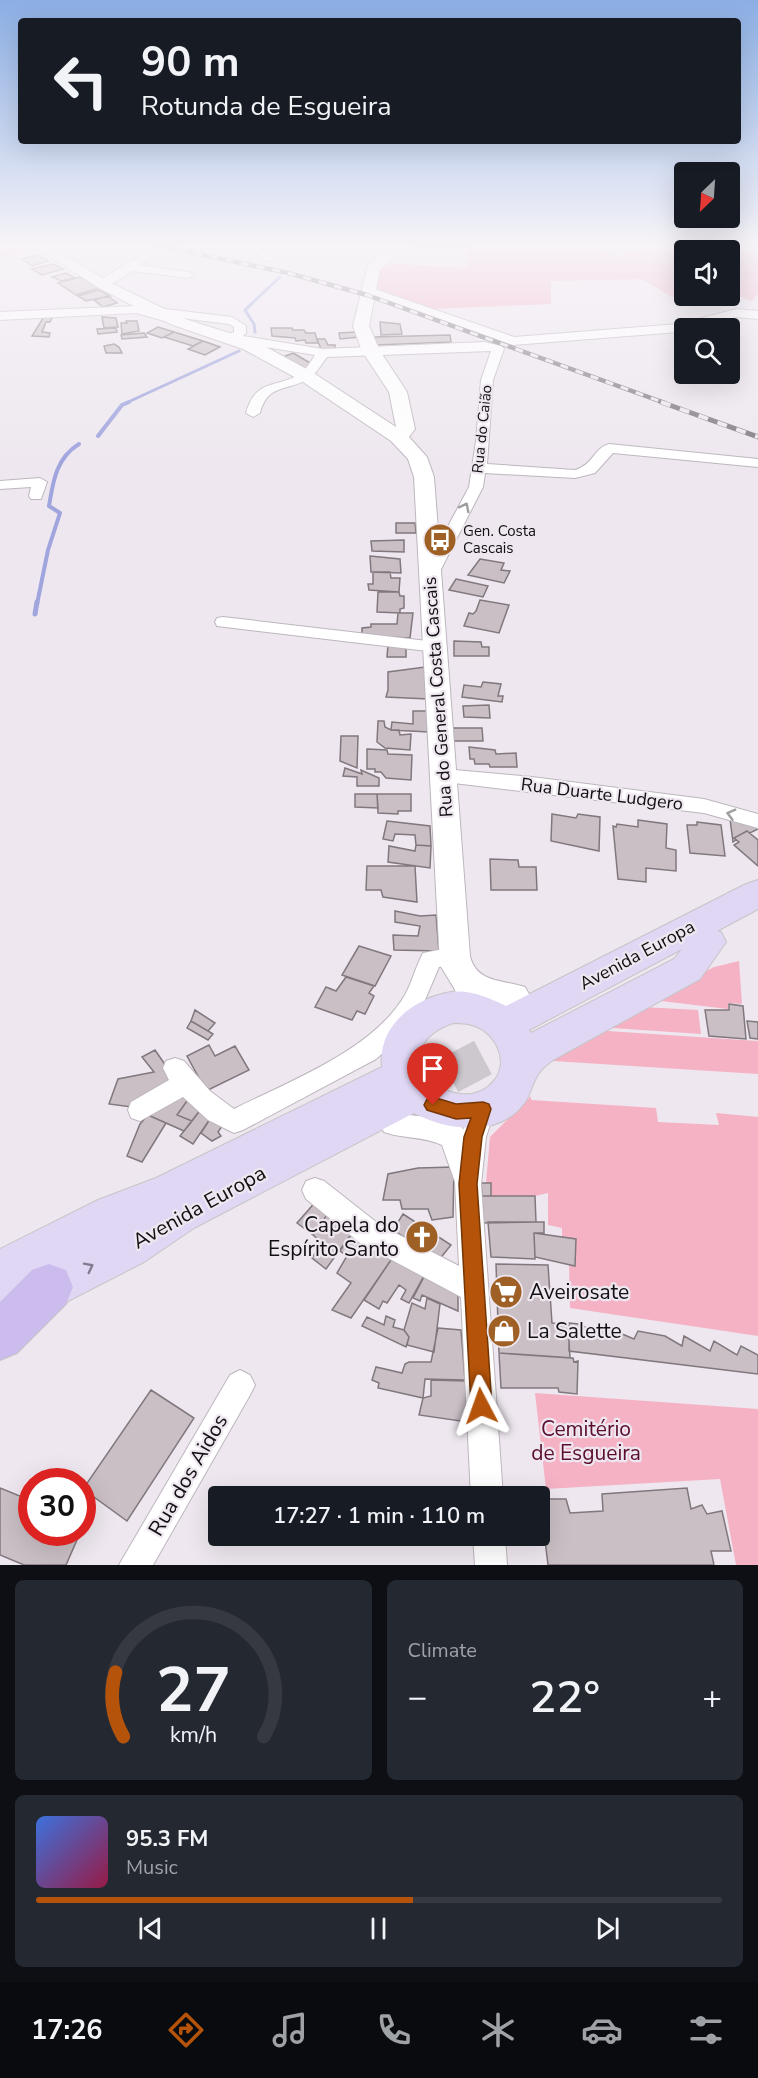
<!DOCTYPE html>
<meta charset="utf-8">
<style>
:root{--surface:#171b24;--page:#242831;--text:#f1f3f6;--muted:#9ea1a6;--line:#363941;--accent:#b45309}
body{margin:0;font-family:"Nunito Sans",sans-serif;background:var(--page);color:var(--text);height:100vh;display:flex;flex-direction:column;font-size:22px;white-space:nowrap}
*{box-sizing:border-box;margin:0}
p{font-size:20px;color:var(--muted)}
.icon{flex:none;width:33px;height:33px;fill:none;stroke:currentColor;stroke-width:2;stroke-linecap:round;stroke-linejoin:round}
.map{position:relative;height:1565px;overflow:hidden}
.panel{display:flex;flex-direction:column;gap:15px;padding:15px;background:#0d0f14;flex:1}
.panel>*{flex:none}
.hud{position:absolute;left:18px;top:18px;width:723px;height:126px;border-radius:6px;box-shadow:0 6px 24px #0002;background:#171b24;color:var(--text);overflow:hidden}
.needle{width:39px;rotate:205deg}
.buttons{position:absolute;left:674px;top:162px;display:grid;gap:12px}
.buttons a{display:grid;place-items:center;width:66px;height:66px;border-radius:6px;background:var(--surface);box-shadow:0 6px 24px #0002;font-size:30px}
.speed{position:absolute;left:18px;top:1468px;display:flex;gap:12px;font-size:30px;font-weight:700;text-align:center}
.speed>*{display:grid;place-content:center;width:78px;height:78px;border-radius:50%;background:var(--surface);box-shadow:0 6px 24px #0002;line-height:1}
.speed .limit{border:9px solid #d22;background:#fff;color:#111}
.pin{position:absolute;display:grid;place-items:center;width:51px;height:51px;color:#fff;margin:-62px -26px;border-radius:50% 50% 50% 0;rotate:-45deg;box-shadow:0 0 6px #0007}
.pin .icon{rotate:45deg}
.me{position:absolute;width:66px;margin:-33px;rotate:356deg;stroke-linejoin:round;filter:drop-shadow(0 0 4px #0008)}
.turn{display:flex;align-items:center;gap:21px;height:126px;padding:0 24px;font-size:27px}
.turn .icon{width:78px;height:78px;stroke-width:2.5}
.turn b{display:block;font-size:42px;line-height:51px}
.big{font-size:45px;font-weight:600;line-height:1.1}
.panel .tile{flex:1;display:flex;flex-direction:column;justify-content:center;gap:9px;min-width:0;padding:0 21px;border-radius:9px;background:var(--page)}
.panel .dial{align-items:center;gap:0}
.dial svg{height:156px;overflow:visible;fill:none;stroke:var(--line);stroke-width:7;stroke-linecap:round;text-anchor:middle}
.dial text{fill:var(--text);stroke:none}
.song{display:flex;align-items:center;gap:18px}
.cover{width:72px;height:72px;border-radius:9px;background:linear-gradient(135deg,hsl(220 70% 55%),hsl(340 70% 35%))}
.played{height:6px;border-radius:3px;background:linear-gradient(90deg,var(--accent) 55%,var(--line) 55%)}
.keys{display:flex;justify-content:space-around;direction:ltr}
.heat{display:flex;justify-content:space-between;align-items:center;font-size:33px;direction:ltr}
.panel .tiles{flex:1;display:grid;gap:15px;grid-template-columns:1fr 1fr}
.tile:last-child{grid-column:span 2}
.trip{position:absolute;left:208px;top:1486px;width:342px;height:60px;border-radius:6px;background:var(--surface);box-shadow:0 6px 24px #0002;font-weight:600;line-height:60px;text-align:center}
.dock{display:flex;height:96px;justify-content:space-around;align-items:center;background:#090b0e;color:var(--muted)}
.dock .icon{width:42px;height:42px}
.dock .selected{color:var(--accent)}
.dock b{font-size:27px;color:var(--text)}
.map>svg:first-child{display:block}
.green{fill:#f5b2c5}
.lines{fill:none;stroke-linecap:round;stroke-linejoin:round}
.stream-far2{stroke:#a0a5de;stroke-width:3}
.stream-far1{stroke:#a0a5de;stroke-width:4}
.stream{stroke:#a0a5de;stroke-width:5}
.building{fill:#c9bfc5;stroke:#81787e;stroke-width:1.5}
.primary-tunnel{stroke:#cdc7ce;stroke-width:38;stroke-dasharray:38 19;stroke-linecap:butt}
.minor-casing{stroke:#bdb6be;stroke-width:2}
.secondary-casing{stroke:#bdb6be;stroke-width:2}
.primary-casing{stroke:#c6c5c6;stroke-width:2}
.motorway-casing{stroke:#c6c5c6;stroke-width:2}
.minor{fill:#fff;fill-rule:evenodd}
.secondary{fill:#fff;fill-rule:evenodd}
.primary{fill:#e0d7f5;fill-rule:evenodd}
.motorway{fill:#ccbcee;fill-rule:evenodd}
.rail-far1-casing{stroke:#817c82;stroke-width:4.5}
.rail-casing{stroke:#817c82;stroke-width:5}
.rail-far1{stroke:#eee7ef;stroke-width:3;stroke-dasharray:8;stroke-linecap:butt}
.rail{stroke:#eee7ef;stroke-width:4;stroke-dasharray:10;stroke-linecap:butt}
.oneway{stroke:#a09fa0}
.oneway2{stroke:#837d8f}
.route{fill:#b45309;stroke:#753606;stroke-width:1.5}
.labels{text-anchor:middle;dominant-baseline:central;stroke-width:4.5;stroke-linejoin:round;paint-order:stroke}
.far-street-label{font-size:15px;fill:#110f12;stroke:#eee7ef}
.far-poi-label{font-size:15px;fill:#110f12;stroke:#eee7ef;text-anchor:start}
.street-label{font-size:18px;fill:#110f12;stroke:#eee7ef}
.near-street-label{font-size:21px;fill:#110f12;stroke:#eee7ef}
.near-poi-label{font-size:21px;fill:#110f12;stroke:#eee7ef;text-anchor:start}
.near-park-label{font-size:21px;fill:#5b0e2f;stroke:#eee7ef}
</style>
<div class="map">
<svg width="758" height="1565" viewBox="0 0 758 1565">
<rect width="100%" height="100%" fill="#eee7ef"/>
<!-- green -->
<path class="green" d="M0,243H32L41,248L0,257Z
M579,243L617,256L668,243H720L758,255V293L752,301L729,293V250H684V292L672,297L642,279L551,281V304L430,309L369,290L373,267L388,263L467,268L469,246Z
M739,961L742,1004L728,1003V1009L661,1001L659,995L714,967Z
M643,1007L698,1010L701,1034L597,1027Z
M593,1030L758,1041V1074L553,1061L549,1053Z
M531,1096V1100L656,1108L658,1122L719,1125L716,1113L758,1117V1336L570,1308L569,1264L576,1240L562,1237V1228L548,1225V1193L535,1196H491V1184L486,1183L490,1137Z
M535,1393L758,1409V1565H736L720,1479L546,1489Z"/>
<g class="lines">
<!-- stream-far2 -->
<path class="stream-far2" d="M255,332L254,324L245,310L280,277
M126,403L239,351"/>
<!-- stream-far1 -->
<path class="stream-far1" d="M98,436L122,405L129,402
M37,604L48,550L60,513L49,506C53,482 56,458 79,444"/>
<!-- stream -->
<path class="stream" d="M35,614L37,602"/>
</g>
<!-- building -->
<path class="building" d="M412,243H475L473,246H407Z
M38,255L48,261L32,266L22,259Z
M53,264L63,269L42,275L32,269Z
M66,273L75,278L61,281L52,277Z
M80,277L99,288L76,295L58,283Z
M99,290L110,296L86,301L78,296Z
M108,296L117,303L103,307L94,300Z
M54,314L50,322H46L42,332L50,333L49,337L32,336L45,315Z
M102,317L116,318L118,327L104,328Z
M126,321H137L139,331L122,334L121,323H127Z
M380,322L400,324L402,334L381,335Z
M158,327L174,332L162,338L147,333Z
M116,328L117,332L98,334L97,329Z
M271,328H292L293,330H304L306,333H315L318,343H306L305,340L296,341L295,338L272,336Z
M174,332L203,341L193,346L164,337Z
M357,332L359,337L340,339L339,333Z
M144,333L147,337L122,339L121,335Z
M450,335L451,342L377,345L374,337Z
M317,339H325L328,345H335V349H321Z
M203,341L220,347L205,355L188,349Z
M114,344L119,347L122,353H106L104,346Z
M293,353L312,364L307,371L283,357Z
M396,523H415L416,533H396Z
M404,540V552L372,551L371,541Z
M370,556L400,559L401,573L371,572Z
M480,559L504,563L501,570L510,571L504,583L468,575Z
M373,572H390L391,578H400L399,592L369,590L368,584H373Z
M456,579L488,586L483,597L449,590Z
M378,592H399L400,596H404V608L400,609V613L377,612Z
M480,600L509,605L499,633L464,626L469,613L473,614L476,611Z
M398,613H413L410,638L362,636V628L371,627V624H397Z
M454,641L481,642L482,647H489V656H454Z
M388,645L406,646V657H387Z
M425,667L428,699L386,697L388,690V672Z
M483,682L501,684L498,696H503L502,702L462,697L464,685L481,687Z
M489,705L490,718L464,717L463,706Z
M413,711H428L429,732L391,730L392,722L413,724Z
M378,721H384L385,727L391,730H399L400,735L411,734L410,750L385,748L377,742Z
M446,728H482L483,741H449Z
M341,736H358L357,768L340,761Z
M469,747L495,750L496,754L516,753L517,767H490L489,764H475L474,759H470Z
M367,749L387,750L388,754L412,755L411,780L386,778L381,772H375V769H367Z
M345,768L362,774L361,770L379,778V786H357V777L343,776Z
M355,794H377L378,808L355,807Z
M377,794H411V811H398V814L378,813Z
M552,814L576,818L578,814L600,817L599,851L551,841Z
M730,819L758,827V829L750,833L747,831L734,838L736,840L733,842Z
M638,820L667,824L666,848L676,850V871L646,868V882L618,879L613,826L616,827L617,824L638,827Z
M387,821L430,826L431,846L416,845L415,835L395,834L393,841L383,839Z
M697,822L721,825L725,856L690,853L687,825H697Z
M747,831L758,840V866L734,845L739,842L734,838Z
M416,845L431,846L430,868L388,862L389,846L415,851Z
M490,859L518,860L519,867H536L537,890H491Z
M367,866H415L417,902L383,897L381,890H366Z
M395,911L420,916L436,915L439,951L394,950L393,935L418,936L420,926L395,922Z
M359,946L391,956L375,986L342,975Z
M346,977L374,986L369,993L374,996L365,1014L357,1011L352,1020L315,1007L326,987L336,991Z
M729,1004L743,1006L746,1039L709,1036L705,1010H729Z
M195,1010L215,1023L208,1031L191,1021Z
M191,1021L208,1031L213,1034L208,1040L187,1028Z
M747,1021L758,1022V1039L750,1038Z
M209,1045L215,1056L235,1046L249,1070L206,1091L187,1056Z
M155,1050L177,1082L132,1107L109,1104L118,1079L154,1072L142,1057Z
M181,1090L192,1094L177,1115L192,1121L184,1131L148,1115Z
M192,1094L204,1105L192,1121L177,1115Z
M204,1105L214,1113L193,1144L180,1136Z
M214,1113L224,1123L218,1132L221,1136L212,1141L201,1133Z
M148,1115L166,1123L142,1162L127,1156L140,1124Z
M454,1167L453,1217L432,1220L428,1209H402L400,1200H383L388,1174L418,1168Z
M481,1183H491V1196H482Z
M482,1196H535L536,1222L483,1223Z
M318,1199L331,1209L313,1235L297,1223Z
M331,1209L355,1229L326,1269L312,1258L322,1243L313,1235Z
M403,1214L451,1245L439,1260L393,1230Z
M488,1222H544V1233H534L535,1259L491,1257Z
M355,1229L393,1257L351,1318L332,1310L351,1283L337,1273L347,1256L340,1251Z
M534,1233L576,1239L575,1266L535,1257Z
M393,1257L425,1274L409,1303L401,1299L406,1290L399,1285L387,1303L383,1301L379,1309L364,1300Z
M496,1264L548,1265L552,1323L568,1324L570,1358L499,1353Z
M426,1273L458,1290V1311L422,1295L420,1301L413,1298Z
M427,1298L440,1304L434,1352L407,1345L409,1337L404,1330L412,1303L425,1309Z
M386,1316L395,1320L393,1327L404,1330L409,1337L406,1347L362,1326L367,1317L384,1325Z
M569,1323L579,1324L599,1334L601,1325L634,1339L638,1331L665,1336L682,1346L684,1336L710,1351L714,1341L737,1355L741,1346L758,1355V1374L569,1351Z
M438,1328L461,1330L465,1380L425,1379L423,1398L378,1388L379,1383L372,1380L376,1367L402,1373L405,1364L409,1362H431Z
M499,1353L573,1358L574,1362L578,1361L577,1394L559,1392L558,1388H501Z
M431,1380L466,1381L467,1422L419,1415L423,1398L431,1396Z
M151,1390L194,1418L127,1521L83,1489Z
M0,1488L32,1501V1533H80L66,1565H24L0,1555Z
M687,1488L691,1509L702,1505L707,1514L722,1511L731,1551H711L714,1565H548L540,1499H566L570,1513L603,1511L602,1494Z"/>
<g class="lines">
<!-- primary-tunnel -->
<path class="primary-tunnel" d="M399,1102L529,1033"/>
<!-- minor casing -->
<g class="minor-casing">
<path id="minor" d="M161,243H208L186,250Z
M246,243H257L273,259L268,262L264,261Z
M151,249L156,252L155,254L140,265L188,272L194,275L188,278L132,271L115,282L101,286L95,283Z
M369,287L514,337L679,324L736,309L758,311V319L736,317L679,332L513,345L365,292L363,290Z
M136,306L152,310L157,308L232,317L246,326V333L243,336L323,349L484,342L502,346L504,349L493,380L487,464L575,470C593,465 594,448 609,444L758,459V467L613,453L595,473L575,478L485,473L483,487L437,577L435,580H423L421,577L469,487L476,441L481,380L491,351L327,357C322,363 316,375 308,379C286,392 268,383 260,413L253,417L246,413C256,378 275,389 300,374C306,370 311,361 315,355L228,341V335L234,332V327L229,324L173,317L172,320L168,322L136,313L0,320V312Z
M40,478L47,482L41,499H31L29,496L31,487L0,489V481Z
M223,617L436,642L442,643L445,647L442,651L436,652L217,626L215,622L217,618Z
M444,769L532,777L704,799L758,814V828L704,813L437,781L434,776L437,771Z
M454,947L462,950L465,956L462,962L439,967L422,1007L401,1036L376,1059L243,1130L234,1133L208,1120L183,1097L140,1121L131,1118L128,1110L131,1102L169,1080L163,1068L166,1061L175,1058L184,1061L210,1091L234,1109C290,1081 373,1050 405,995C412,982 416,966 423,953Z
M443,1098L452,1101L463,1130L474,1101L483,1098L492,1101L495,1109L486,1137L481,1184L503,1497H471L461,1297L360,1243L306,1199L302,1190L306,1181L315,1178L324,1181L380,1225L459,1266L455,1182L442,1145C424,1136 403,1139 384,1132L380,1124L384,1116L393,1113L434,1118L431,1109L434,1101Z
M240,1370L250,1375L255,1385L250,1395L153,1565H119L230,1375Z
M473,1536H505L507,1565H475Z"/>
</g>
<!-- secondary casing -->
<g class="secondary-casing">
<path id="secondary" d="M30,243H46L107,281L185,319L255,341L312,372L396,427L389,392L362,351L353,326L368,264L397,243H413L380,269L369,326L380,351L407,392L415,429L409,437L427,457L434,477L470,956C476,983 504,980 525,987L530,996L525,1005L514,1009L493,1007L495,1012L490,1021L479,1025L468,1021L454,988L440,965L414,477L408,459L391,441L300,380L243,349L173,325L149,314L97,287Z"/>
</g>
<!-- primary casing -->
<g class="primary-casing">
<path id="primary" d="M758,880V909L717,931L721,932L726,942L700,979L553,1060C548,1064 542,1068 539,1073C533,1081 531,1093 525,1102C500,1138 447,1131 414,1113L194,1228L144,1262L0,1336V1249L98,1200L156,1178L382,1067C377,1026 414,998 451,992C468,989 491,998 506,1006L746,884ZM682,949L674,959L531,1033L529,1030ZM453,1023C460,1023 468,1023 475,1026C497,1034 510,1063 493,1082C456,1123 375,1051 453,1023Z"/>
</g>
<!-- motorway casing -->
<g class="motorway-casing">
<path id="motorway" d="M49,1264L66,1270L73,1287L66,1304L17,1353L0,1360V1302L32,1270Z"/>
</g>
<!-- minor -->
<use href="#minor" class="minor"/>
<!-- secondary -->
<use href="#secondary" class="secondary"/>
<!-- primary -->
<use href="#primary" class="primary"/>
<!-- motorway -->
<use href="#motorway" class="motorway"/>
<!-- rail-far1 casing -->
<g class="rail-far1-casing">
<path id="rail-far1" d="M147,243L288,273L367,295L665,403"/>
</g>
<!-- rail casing -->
<g class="rail-casing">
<path id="rail" d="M661,402L758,437"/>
</g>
<!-- rail-far1 -->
<use href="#rail-far1" class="rail-far1"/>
<!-- rail -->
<use href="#rail" class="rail"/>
</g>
<!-- one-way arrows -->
<defs><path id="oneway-chevron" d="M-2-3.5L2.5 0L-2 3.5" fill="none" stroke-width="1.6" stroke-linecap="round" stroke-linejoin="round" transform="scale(1.5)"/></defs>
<g class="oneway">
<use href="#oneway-chevron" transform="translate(465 507) rotate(-63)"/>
<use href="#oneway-chevron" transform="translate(731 814) rotate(-165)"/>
</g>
<use class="oneway2" href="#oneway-chevron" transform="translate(89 1267) rotate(-27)"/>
<!-- sky -->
<linearGradient id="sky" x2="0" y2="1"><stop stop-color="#8baee4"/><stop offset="0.53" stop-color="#f7f4f8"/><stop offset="1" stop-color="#f7f4f8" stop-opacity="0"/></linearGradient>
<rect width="758" height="462" fill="url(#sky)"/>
<!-- route -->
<path class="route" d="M433,1097L456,1104L483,1102L489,1104L491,1109L482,1137L477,1184L492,1406L488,1413L481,1417L474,1413L471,1406L459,1184L464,1137L471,1118L456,1119L427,1110L424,1105L427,1099Z"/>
<!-- icons -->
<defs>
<g id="bus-disc" transform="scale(1.725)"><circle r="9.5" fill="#9e6025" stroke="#eee7ef"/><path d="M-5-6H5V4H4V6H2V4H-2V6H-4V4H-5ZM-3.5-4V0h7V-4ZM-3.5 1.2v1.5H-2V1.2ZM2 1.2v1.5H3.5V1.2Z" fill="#fff"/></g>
<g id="church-disc" transform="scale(1.725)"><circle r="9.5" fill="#9e6025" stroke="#eee7ef"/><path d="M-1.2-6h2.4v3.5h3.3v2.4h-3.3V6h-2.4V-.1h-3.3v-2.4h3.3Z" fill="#fff"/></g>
<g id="supermarket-disc" transform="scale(1.725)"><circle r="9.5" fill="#9e6025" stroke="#eee7ef"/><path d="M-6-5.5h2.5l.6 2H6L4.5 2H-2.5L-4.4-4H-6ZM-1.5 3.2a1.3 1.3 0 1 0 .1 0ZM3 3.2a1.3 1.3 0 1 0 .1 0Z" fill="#fff"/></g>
<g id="shop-disc" transform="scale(1.725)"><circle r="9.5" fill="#9e6025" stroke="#eee7ef"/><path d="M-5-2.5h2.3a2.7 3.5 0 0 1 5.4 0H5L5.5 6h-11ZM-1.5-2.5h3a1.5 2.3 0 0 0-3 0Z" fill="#fff"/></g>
</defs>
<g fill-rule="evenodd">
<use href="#bus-disc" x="440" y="540"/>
<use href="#church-disc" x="422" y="1237"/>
<use href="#supermarket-disc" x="506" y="1292"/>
<use href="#shop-disc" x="504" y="1331"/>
</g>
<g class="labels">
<!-- far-street labels -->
<g class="far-street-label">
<text transform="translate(482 429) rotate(-84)">Rua do Caião</text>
</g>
<!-- far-poi labels -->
<g class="far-poi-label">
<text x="463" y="531">Gen. Costa<tspan x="463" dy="17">Cascais</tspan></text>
</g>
<!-- street labels -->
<g class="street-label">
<text transform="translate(438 697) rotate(-94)">Rua do General Costa Cascais</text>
<text transform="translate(602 794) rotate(7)">Rua Duarte Ludgero</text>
<text transform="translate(637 955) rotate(-28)">Avenida Europa</text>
</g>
<!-- near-street labels -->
<g class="near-street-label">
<text transform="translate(199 1207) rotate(-29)">Avenida Europa</text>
<text transform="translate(188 1475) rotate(-60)">Rua dos Aidos</text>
</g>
<!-- near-poi labels -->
<g class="near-poi-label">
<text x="399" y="1225" text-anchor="end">Capela do<tspan x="399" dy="24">Espírito Santo</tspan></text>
<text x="529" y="1292">Aveirosate</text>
<text x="527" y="1331">La Salette</text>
</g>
<!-- near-park labels -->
<g class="near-park-label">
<text x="586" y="1429">Cemitério<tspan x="586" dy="24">de Esgueira</tspan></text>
</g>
</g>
</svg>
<div class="buttons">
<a><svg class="needle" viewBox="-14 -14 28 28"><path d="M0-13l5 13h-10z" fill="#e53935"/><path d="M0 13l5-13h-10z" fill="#9ea1a6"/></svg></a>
<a><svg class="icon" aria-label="sound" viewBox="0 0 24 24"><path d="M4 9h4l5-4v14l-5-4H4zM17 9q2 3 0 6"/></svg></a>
<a><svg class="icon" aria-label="search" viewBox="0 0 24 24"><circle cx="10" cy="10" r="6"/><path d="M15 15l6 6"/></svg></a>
</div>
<div class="speed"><div class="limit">30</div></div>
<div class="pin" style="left:433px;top:1105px;background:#d93025"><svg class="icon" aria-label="arrive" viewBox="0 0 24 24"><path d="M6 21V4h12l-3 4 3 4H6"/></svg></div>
<svg class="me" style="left:481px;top:1406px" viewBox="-20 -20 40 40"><path d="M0-17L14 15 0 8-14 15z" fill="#b45309" stroke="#fff" stroke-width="4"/></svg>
<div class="trip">17:27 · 1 min · 110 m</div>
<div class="hud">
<div class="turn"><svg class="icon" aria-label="left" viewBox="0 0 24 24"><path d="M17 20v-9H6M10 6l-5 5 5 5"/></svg><div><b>90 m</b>Rotunda de Esgueira</div></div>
</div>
</div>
<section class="panel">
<div class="tiles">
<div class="tile dial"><svg viewBox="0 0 100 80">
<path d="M14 69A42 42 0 1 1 86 69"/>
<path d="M14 69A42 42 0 0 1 10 36" stroke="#b45309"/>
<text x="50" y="56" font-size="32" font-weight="700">27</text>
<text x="50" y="72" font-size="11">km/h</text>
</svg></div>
<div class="tile"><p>Climate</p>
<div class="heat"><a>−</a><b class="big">22°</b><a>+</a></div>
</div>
<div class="tile">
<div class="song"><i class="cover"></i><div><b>95.3 FM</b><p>Music</p></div></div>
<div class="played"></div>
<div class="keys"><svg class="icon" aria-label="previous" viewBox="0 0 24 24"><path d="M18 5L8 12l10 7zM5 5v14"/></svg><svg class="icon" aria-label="pause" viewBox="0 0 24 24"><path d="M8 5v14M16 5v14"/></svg><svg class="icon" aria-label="next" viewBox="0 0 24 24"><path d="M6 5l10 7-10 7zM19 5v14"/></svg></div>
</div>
</div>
</section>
<nav class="dock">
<b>17:26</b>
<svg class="icon selected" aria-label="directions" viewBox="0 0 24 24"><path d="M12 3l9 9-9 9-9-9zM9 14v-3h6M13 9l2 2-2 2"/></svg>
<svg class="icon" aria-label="music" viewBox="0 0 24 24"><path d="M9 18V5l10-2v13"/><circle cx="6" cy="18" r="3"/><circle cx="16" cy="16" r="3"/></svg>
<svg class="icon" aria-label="phone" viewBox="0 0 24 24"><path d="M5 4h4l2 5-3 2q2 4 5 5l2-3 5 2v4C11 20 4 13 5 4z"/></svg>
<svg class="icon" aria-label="climate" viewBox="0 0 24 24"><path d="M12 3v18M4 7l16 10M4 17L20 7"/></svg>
<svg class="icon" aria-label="car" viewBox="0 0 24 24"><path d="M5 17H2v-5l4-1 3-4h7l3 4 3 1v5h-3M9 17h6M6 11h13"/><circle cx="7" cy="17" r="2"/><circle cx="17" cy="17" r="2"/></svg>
<svg class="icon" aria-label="filters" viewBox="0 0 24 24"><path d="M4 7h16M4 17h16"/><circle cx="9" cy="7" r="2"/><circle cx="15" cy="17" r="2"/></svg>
</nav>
